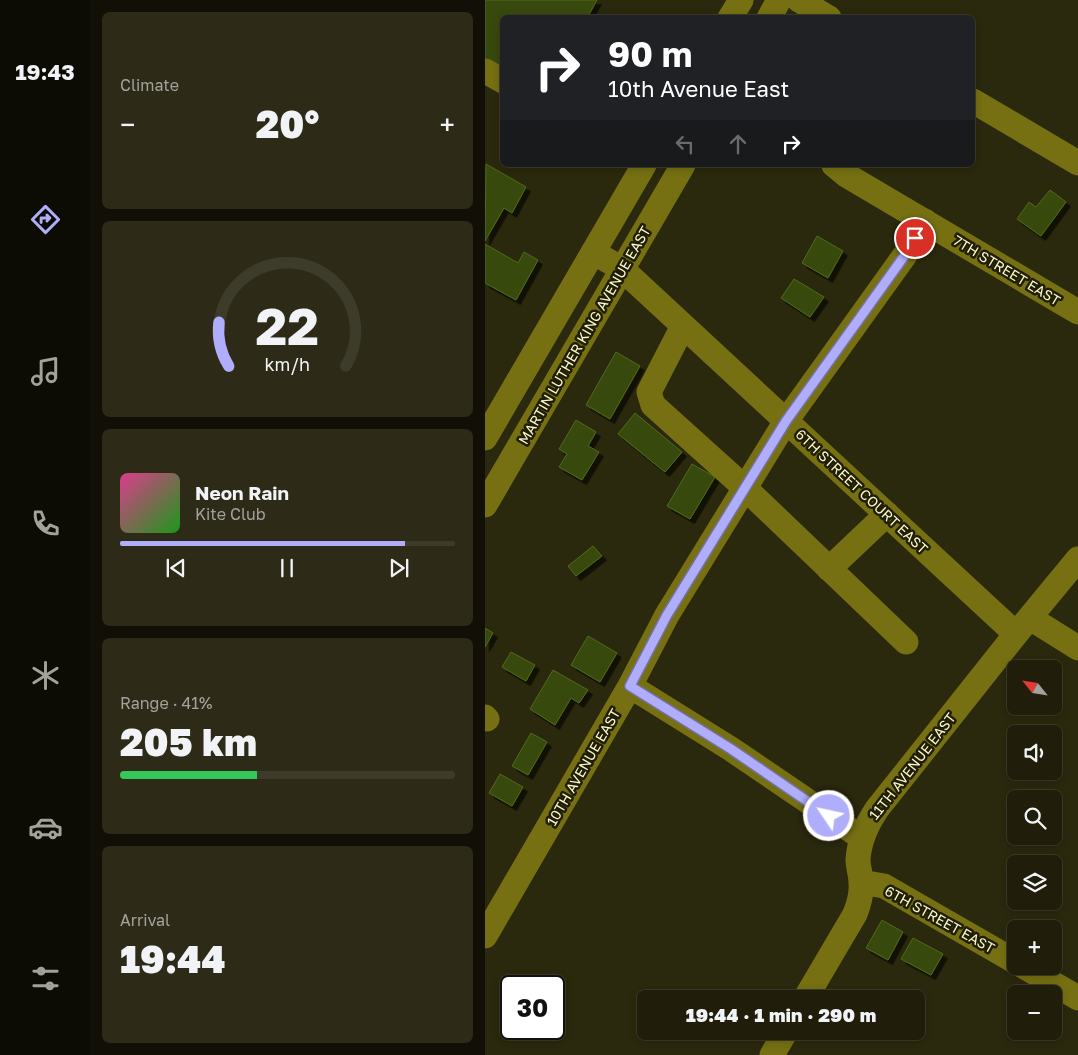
<!DOCTYPE html>
<meta charset="utf-8">
<style>
:root{--surface:#201e0a;--page:#2d2b18;--text:#f1f3f6;--muted:#a2a29c;--line:#3d3c2b;--accent:#b0aefa}
body{margin:0;font-family:"Golos Text",sans-serif;background:var(--page);color:var(--text);height:100vh;display:flex;flex-direction:column;font-size:19px;white-space:nowrap}
*{box-sizing:border-box;margin:0}
p{font-size:16px;color:var(--muted)}
.icon{flex:none;width:28px;height:28px;fill:none;stroke:currentColor;stroke-width:2;stroke-linecap:round;stroke-linejoin:round}
.map{position:relative;flex:1;overflow:hidden}
.panel{display:flex;flex-direction:column;gap:12px;padding:12px;background:#121006;width:395px}
.panel>*{flex:none}
.guide{position:absolute;left:15px;top:15px;width:475px;height:152px;border-radius:8px;box-shadow:0 2px 8px #0003,0 0 0 1px var(--line);background:#202124;color:#fff;overflow:hidden}
.needle{width:32px;rotate:300deg}
.controls{position:absolute;left:522px;top:660px;display:grid;gap:10px}
.controls a{display:grid;place-items:center;width:55px;height:55px;border-radius:8px;background:var(--surface);box-shadow:0 2px 8px #0003,0 0 0 1px var(--line);font-size:25px}
.speed{position:absolute;left:15px;top:975px;display:flex;gap:10px;font-size:25px;font-weight:700;text-align:center}
.speed>*{display:grid;place-content:center;width:65px;height:65px;border-radius:50%;background:var(--surface);box-shadow:0 2px 8px #0003,0 0 0 1px var(--line);line-height:1}
.speed .limit{border:2px solid #111;border-radius:8px;background:#fff;color:#111}
.pin{position:absolute;display:grid;place-items:center;width:42px;height:42px;color:#fff;margin:-21px;border:2px solid #fff;border-radius:50%;box-shadow:0 1px 5px #0007}
.me{position:absolute;width:55px;margin:-28px;rotate:304deg;stroke-linejoin:round;filter:drop-shadow(0 0 4px #0008)}
.turn{display:flex;align-items:center;gap:18px;height:105px;padding:0 25px;font-size:22px}
.turn .icon{width:65px;height:65px;stroke-width:2.5}
.turn b{display:block;font-size:35px;line-height:42px}
.lanes{display:flex;align-items:center;height:48px;padding:0 25px;background:#0003;justify-content:center;gap:25px;direction:ltr}
.lanes .off{opacity:.35}
.big{font-size:38px;font-weight:800;line-height:1.1}
.panel .card{flex:1;display:flex;flex-direction:column;justify-content:center;gap:8px;min-width:0;padding:0 18px;border-radius:8px;background:var(--page)}
.panel .dial{align-items:center;gap:0}
.dial svg{height:130px;overflow:visible;fill:none;stroke:var(--line);stroke-width:7;stroke-linecap:round;text-anchor:middle}
.dial text{fill:var(--text);stroke:none}
.song{display:flex;align-items:center;gap:15px}
.cover{width:60px;height:60px;border-radius:8px;background:linear-gradient(135deg,hsl(330 70% 55%),hsl(120 70% 35%))}
.played{height:5px;border-radius:2px;background:linear-gradient(90deg,var(--accent) 85%,var(--line) 85%)}
.keys{display:flex;justify-content:space-around;direction:ltr}
.heat{display:flex;justify-content:space-between;align-items:center;font-size:28px;direction:ltr}
.charge{height:8px;border-radius:4px;background:linear-gradient(90deg,#34c759 41%,var(--line) 0)}
.trip{position:absolute;left:152px;top:990px;width:288px;height:50px;border-radius:8px;background:var(--surface);box-shadow:0 2px 8px #0003,0 0 0 1px var(--line);font-weight:800;line-height:50px;text-align:center}
main{display:flex;flex:1;min-height:0}
.tabs{display:flex;flex-direction:column;width:90px;justify-content:space-around;align-items:center;background:#0d0c04;color:var(--muted)}
.tabs .icon{width:35px;height:35px}
.tabs .selected{color:var(--accent)}
.tabs b{font-size:22px;color:var(--text)}
.map>svg:first-child{display:block}
.building{fill:#374a09;stroke:#526a1b;filter:url(#shadow)}
.lines{fill:none;stroke-linecap:round;stroke-linejoin:round}
.minor{stroke:#767012;stroke-width:25}
.route-casing{stroke:#7271a2;stroke-width:12}
.route{stroke:#b0aefa;stroke-width:9}
.labels{text-anchor:middle;dominant-baseline:central;stroke-width:5;stroke-linejoin:round;paint-order:stroke}
.street-label{font-size:14px;fill:#faf8ce;stroke:#201e04}
</style>
<main>
<nav class="tabs">
<b>19:43</b>
<svg class="icon selected" aria-label="directions" viewBox="0 0 24 24"><path d="M12 3l9 9-9 9-9-9zM9 14v-3h6M13 9l2 2-2 2"/></svg>
<svg class="icon" aria-label="music" viewBox="0 0 24 24"><path d="M9 18V5l10-2v13"/><circle cx="6" cy="18" r="3"/><circle cx="16" cy="16" r="3"/></svg>
<svg class="icon" aria-label="phone" viewBox="0 0 24 24"><path d="M5 4h4l2 5-3 2q2 4 5 5l2-3 5 2v4C11 20 4 13 5 4z"/></svg>
<svg class="icon" aria-label="climate" viewBox="0 0 24 24"><path d="M12 3v18M4 7l16 10M4 17L20 7"/></svg>
<svg class="icon" aria-label="car" viewBox="0 0 24 24"><path d="M5 17H2v-5l4-1 3-4h7l3 4 3 1v5h-3M9 17h6M6 11h13"/><circle cx="7" cy="17" r="2"/><circle cx="17" cy="17" r="2"/></svg>
<svg class="icon" aria-label="filters" viewBox="0 0 24 24"><path d="M4 7h16M4 17h16"/><circle cx="9" cy="7" r="2"/><circle cx="15" cy="17" r="2"/></svg>
</nav>
<section class="panel">
<div class="card"><p>Climate</p>
<div class="heat"><a>−</a><b class="big">20°</b><a>+</a></div>
</div>
<div class="card dial"><svg viewBox="0 0 100 80">
<path d="M14 69A42 42 0 1 1 86 69"/>
<path d="M14 69A42 42 0 0 1 8 42" stroke="#b0aefa"/>
<text x="50" y="56" font-size="32" font-weight="700">22</text>
<text x="50" y="72" font-size="11">km/h</text>
</svg></div>
<div class="card">
<div class="song"><i class="cover"></i><div><b>Neon Rain</b><p>Kite Club</p></div></div>
<div class="played"></div>
<div class="keys"><svg class="icon" aria-label="previous" viewBox="0 0 24 24"><path d="M18 5L8 12l10 7zM5 5v14"/></svg><svg class="icon" aria-label="pause" viewBox="0 0 24 24"><path d="M8 5v14M16 5v14"/></svg><svg class="icon" aria-label="next" viewBox="0 0 24 24"><path d="M6 5l10 7-10 7zM19 5v14"/></svg></div>
</div>
<div class="card"><p>Range · 41%</p><b class="big">205 km</b><div class="charge"></div></div>
<div class="card"><p>Arrival</p><b class="big">19:44</b></div>
</section>
<div class="map">
<svg width="593" height="1055" viewBox="0 0 593 1055">
<defs>
<filter id="shadow"><feDropShadow dx="4.5" dy="4.5" stdDeviation="0" flood-color="#0009"/></filter>
</defs>
<rect width="100%" height="100%" fill="#2a280d"/>
<!-- building -->
<path class="building" d="M0,0H112L102,18H18V69L0,59Z
M1,164L41,187L27,213L19,208L0,241Z
M565,190L581,202L556,236L532,219L544,202L551,207Z
M332,236L358,251L343,278L317,263Z
M0,244L33,263L39,252L53,260L31,300L0,283Z
M309,279L339,297L325,317L296,298Z
M131,352L155,366L125,419L101,405Z
M150,413L197,452L180,472L133,434Z
M91,420L111,432L103,446L114,452L97,480L74,467L82,454L74,449Z
M207,464L230,477L205,519L182,506Z
M108,546L117,556L91,576L83,566Z
M0,628L8,633L0,647Z
M103,636L132,653L115,682L86,665Z
M26,652L50,665L41,681L17,667Z
M68,670L103,690L94,703L86,698L70,725L45,709Z
M46,733L62,742L43,775L27,766Z
M15,774L38,787L27,806L4,793Z
M397,920L418,932L403,960L381,948Z
M428,938L458,954L446,975L416,959Z"/>
<g class="lines">
<!-- minor -->
<path class="minor" d="M314,0L344,18
M245,18L256,0
M284,18L294,0
M0,71L18,81
M488,101L593,163
M349,165L361,175L593,312
M108,252L137,269L531,634
M198,326L164,392L168,405L260,488L421,642
M0,438L159,165
M0,505L198,165
M344,569L402,514
M545,618L593,648
M145,686L246,749L377,838
M0,717L2,719
M376,882L399,886L531,962
M0,936L145,686L182,615L301,421L420,255L440,221
M538,966L593,998
M320,999L370,914C374,904 377,894 376,883C376,875 373,867 373,860C374,841 382,824 392,809L531,634L593,559
M287,1055L301,1031"/>
</g>
<g class="lines">
<!-- route casing -->
<g class="route-casing">
<path id="route" d="M344,816L246,749L145,686L182,615L301,421L420,255L430,238"/>
</g>
<!-- route -->
<use href="#route" class="route"/>
</g>
<g class="labels">
<!-- street labels -->
<g class="street-label">
<text transform="translate(522 270) rotate(31)">7TH STREET EAST</text>
<text transform="translate(99 335) rotate(-60)">MARTIN LUTHER KING AVENUE EAST</text>
<text transform="translate(377 491) rotate(43)">6TH STREET COURT EAST</text>
<text transform="translate(427 766) rotate(-52)">11TH AVENUE EAST</text>
<text transform="translate(98 767) rotate(-60)">10TH AVENUE EAST</text>
<text transform="translate(455 919) rotate(29)">6TH STREET EAST</text>
</g>
</g>
</svg>
<div class="controls">
<a><svg class="needle" viewBox="-14 -14 28 28"><path d="M0-13l5 13h-10z" fill="#e53935"/><path d="M0 13l5-13h-10z" fill="#a2a29c"/></svg></a>
<a><svg class="icon" aria-label="sound" viewBox="0 0 24 24"><path d="M4 9h4l5-4v14l-5-4H4zM17 9q2 3 0 6"/></svg></a>
<a><svg class="icon" aria-label="search" viewBox="0 0 24 24"><circle cx="10" cy="10" r="6"/><path d="M15 15l6 6"/></svg></a>
<a><svg class="icon" aria-label="layers" viewBox="0 0 24 24"><path d="M12 4l9 5-9 5-9-5zM3 14l9 5 9-5"/></svg></a>
<a>+</a>
<a>−</a>
</div>
<div class="speed"><div class="limit">30</div></div>
<div class="pin" style="left:430px;top:238px;background:#d93025"><svg class="icon" aria-label="arrive" viewBox="0 0 24 24"><path d="M6 21V4h12l-3 4 3 4H6"/></svg></div>
<svg class="me" style="left:344px;top:816px" viewBox="-20 -20 40 40"><circle r="17" fill="#b0aefa" stroke="#fff" stroke-width="3"/><path d="M0-11L8 9 0 5-8 9z" fill="#fff"/></svg>
<div class="trip">19:44 · 1 min · 290 m</div>
<div class="guide">
<div class="turn"><svg class="icon" aria-label="right" viewBox="0 0 24 24"><path d="M7 20v-9h11M14 6l5 5-5 5"/></svg><div><b>90 m</b>10th Avenue East</div></div>
<div class="lanes"><svg class="icon off" aria-label="left" viewBox="0 0 24 24"><path d="M17 20v-9H6M10 6l-5 5 5 5"/></svg><svg class="icon off" aria-label="ahead" viewBox="0 0 24 24"><path d="M12 20V5M6 11l6-6 6 6"/></svg><svg class="icon" aria-label="right" viewBox="0 0 24 24"><path d="M7 20v-9h11M14 6l5 5-5 5"/></svg></div>
</div>
</div>
</main>
